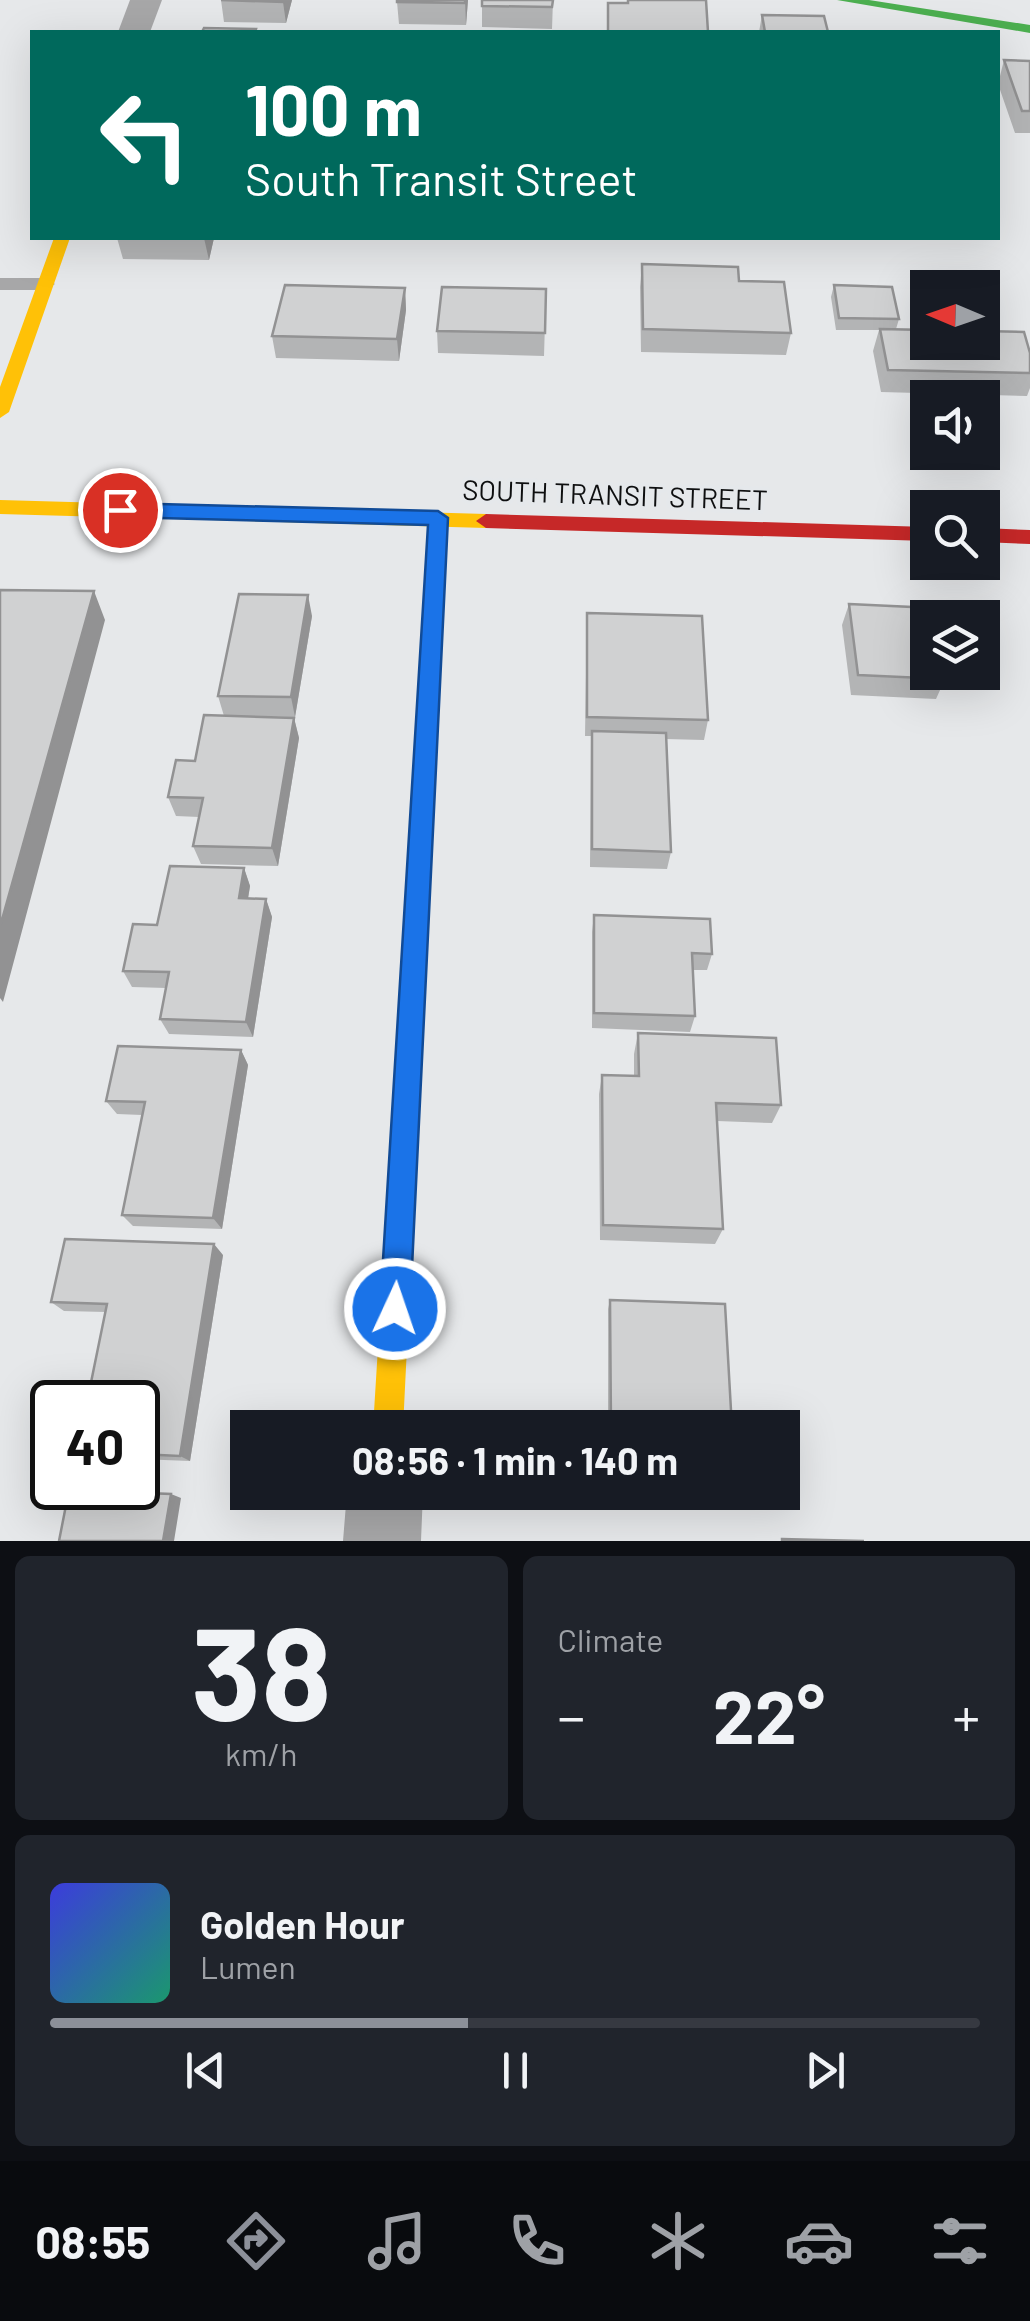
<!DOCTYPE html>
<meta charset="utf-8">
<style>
:root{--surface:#171b24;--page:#20242c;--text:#f1f3f6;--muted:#9ea1a6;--line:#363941;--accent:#8c9099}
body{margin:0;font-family:Barlow,sans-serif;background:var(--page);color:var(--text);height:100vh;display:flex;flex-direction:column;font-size:38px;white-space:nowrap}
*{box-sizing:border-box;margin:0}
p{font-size:32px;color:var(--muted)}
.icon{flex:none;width:55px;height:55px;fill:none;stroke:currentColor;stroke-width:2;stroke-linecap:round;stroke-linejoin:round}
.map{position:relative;height:1541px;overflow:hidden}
.sheet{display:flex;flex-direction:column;gap:15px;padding:15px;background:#0d0f14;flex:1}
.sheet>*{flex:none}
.hud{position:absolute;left:30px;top:30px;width:970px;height:210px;border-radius:0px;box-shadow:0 10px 40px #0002;background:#00695c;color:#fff;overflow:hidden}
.needle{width:65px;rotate:272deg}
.controls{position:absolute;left:910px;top:270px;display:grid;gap:20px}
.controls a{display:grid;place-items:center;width:90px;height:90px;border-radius:0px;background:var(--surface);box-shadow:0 10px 40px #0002;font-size:50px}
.speed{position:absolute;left:30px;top:1380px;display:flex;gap:20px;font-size:50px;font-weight:700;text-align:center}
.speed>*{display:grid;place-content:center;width:130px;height:130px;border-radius:50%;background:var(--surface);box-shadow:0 10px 40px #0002;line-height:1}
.speed .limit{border:5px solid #111;border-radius:15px;background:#fff;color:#111}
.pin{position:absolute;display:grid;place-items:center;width:85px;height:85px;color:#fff;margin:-42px;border:5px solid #fff;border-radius:50%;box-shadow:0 2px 10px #0007}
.me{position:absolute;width:110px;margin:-55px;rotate:3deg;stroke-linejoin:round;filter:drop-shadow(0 0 8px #0008)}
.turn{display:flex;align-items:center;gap:35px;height:210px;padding:0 50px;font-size:45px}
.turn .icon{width:130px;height:130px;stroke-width:2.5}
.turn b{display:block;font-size:70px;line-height:85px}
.big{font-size:75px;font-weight:700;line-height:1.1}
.sheet .card{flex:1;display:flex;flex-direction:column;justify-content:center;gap:15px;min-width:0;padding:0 35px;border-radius:15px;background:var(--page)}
.sheet .dial{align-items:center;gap:0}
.dial b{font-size:130px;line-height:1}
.song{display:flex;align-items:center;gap:30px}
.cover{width:120px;height:120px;border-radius:15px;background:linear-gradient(135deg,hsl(240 70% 55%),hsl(160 70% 35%))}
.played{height:10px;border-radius:5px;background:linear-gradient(90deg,var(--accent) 45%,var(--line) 45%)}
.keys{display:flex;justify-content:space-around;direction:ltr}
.heat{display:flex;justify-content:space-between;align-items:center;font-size:55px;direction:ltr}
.sheet .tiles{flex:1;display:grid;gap:15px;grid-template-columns:1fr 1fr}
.card:last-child{grid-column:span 2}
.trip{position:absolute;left:230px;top:1410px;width:570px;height:100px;border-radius:0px;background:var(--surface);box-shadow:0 10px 40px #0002;font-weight:700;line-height:100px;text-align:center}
.tab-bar{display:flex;height:160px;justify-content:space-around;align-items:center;background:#090b0e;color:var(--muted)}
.tab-bar .icon{width:70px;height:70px}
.tab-bar .on{color:var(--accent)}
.tab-bar b{font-size:45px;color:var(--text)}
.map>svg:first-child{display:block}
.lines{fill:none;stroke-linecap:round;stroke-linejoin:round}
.lane{fill:#a7a7a8;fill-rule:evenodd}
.street{fill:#a7a7a8;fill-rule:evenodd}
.fast{fill:#4caf50;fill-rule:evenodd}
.slow{fill:#ffc107;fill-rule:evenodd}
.jam{fill:#c62828;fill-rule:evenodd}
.wall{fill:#b3b4b5}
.shaded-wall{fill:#929293}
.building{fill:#d0d1d2;stroke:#929293;stroke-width:2.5}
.route{fill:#1a73e8;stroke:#114b97;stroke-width:2.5}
.labels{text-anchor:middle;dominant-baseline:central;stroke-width:8;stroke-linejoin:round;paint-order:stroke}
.street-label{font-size:28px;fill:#0e0f10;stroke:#e5e8eb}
</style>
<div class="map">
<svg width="1030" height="1541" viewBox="0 0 1030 1541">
<rect width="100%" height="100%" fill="#e6e8ea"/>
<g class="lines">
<!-- lane -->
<path class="lane" d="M0,278H45L55,284L45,290H0Z"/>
<!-- street -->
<path class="street" d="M130,0H162L150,32H118Z
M347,1492H423L421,1541H343Z"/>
<!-- fast -->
<path class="fast" d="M837,0H869L1030,25V33Z
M438,512L448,519L435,780L432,787H416L413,780L428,519Z"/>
<!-- slow -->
<path class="slow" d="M54,238H70L9,412L0,418V387Z
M0,500L486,514L496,521L486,528L0,514Z
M424,771L432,773L435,780L403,1428H373L413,780L416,773Z"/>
<!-- jam -->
<path class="jam" d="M486,514L928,527V541L486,528L476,521Z
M982,528L1030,530V544L982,542Z"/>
</g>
<!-- wall -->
<path class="wall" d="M221,0H292L286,23L224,22Z
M468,0L466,25L399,24L397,2Z
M553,0L552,29L482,27V6Z
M762,15L828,32H759Z
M1004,60L1030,61V133H1015L998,84Z
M117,238H214L209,260L123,259Z
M642,264L739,281L791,333L786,355L641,352L640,287Z
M834,285L899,319L896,329L1030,353V388L1027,396L881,392L873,351L879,330H836L831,297Z
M405,288L406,310L399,361L276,358L272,336Z
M546,289L544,356L438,353L437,331Z
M849,604L945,679L936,699L851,695L842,625Z
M587,613L708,720L704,740L666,739L671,852L667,869L590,867L591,736H585Z
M312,616L295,717L224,716L218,696Z
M294,718L299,738L278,866L201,864L193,846L199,817L176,816L168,797L195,761Z
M244,868L250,886L248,899H266L272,917L253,1037L169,1034L160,1019L166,988L132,987L123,971L157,925Z
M594,915L712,954L707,970H692L695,1016L690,1032L592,1028V932Z
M638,1033L781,1105L772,1123L717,1121L723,1229L715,1244L600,1240L599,1094L602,1075L634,1076V1054Z
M241,1050L248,1065L222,1229L133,1226L122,1215L142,1115L117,1114L106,1101Z
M223,1255L190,1461L138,1459V1402L106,1312L64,1311L51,1302Z
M610,1300L732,1428H608V1309Z"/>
<!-- shaded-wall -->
<path class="shaded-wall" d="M283,0H292L286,23L283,2Z
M465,0H468L466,25Z
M204,238H214L209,260Z
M405,288L406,310L399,361L397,339Z
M94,591L105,620L3,1002L0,998V927Z
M308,595L312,616L295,717L291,697Z
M294,718L299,738L278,866L272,848Z
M244,868L250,886L245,916L239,898Z
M266,899L272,917L253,1037L246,1022Z
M241,1050L248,1065L222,1229L213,1218Z
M214,1244L223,1255L190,1461L180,1456Z
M171,1494L181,1498L174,1541H163Z"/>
<!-- building -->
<path class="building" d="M221,0H283V2Z
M397,0H465V3L397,2Z
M482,0H553L552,7L482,6Z
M628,0H706L708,32H608V3H628Z
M762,15L824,16L828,32H765Z
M204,28L256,29L255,32H202Z
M1004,60L1030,61V111H1022Z
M642,264L738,267L739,281L784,282L791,333L643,329Z
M285,285L405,288L397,339L272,336Z
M834,285L892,287L899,319L839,318Z
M442,287L546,289L545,333L437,331Z
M880,329L928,330V342H982V331L1024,332L1030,353V373L888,370Z
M0,590L94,591L0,927Z
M239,594L308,595L291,697L218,696Z
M849,604L933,608L934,618H928V672H944L945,679L858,675Z
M587,613L702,616L708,720L587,717Z
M204,715L294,718L272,848L193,846L203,798L168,797L176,760L195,761Z
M592,731L666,733L671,852L592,849Z
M170,866L244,868L239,898L266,899L246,1022L160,1019L169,972L123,971L133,924L157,925Z
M594,915L710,919L712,954L692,953L695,1016L594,1013Z
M638,1033L776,1038L781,1105L716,1103L723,1229L603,1225L602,1075L639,1076Z
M118,1046L241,1050L213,1218L122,1215L145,1102L106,1101Z
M65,1239L214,1244L180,1456L138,1454V1402H87L107,1304L51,1302Z
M610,1300L725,1304L732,1428H611Z
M69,1490L171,1494L163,1541H59Z
M782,1539L864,1541H782Z"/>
<!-- route -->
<path class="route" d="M120,503L438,511L448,518L410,1309L405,1319L395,1324L385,1319L380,1309L428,525L120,517L110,510Z"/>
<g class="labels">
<!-- street labels -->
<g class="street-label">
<text transform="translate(615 494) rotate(2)">SOUTH TRANSIT STREET</text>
</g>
</g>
</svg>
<div class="controls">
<a><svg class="needle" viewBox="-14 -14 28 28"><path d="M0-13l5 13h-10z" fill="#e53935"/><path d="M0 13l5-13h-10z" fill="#9ea1a6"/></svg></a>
<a><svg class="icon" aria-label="sound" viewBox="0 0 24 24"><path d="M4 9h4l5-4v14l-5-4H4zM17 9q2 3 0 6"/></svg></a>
<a><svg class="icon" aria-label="search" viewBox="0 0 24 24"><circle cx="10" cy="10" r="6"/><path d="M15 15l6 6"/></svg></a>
<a><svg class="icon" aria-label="layers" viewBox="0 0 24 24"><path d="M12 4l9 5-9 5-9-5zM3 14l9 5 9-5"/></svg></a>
</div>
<div class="speed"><div class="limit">40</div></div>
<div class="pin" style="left:120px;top:510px;background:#d93025"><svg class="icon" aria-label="arrive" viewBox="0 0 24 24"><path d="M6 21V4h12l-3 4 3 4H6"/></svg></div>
<svg class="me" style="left:395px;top:1309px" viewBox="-20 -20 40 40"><circle r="17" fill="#1a73e8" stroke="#fff" stroke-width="3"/><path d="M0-11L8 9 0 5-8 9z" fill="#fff"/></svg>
<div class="trip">08:56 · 1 min · 140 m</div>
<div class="hud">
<div class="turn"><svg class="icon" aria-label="left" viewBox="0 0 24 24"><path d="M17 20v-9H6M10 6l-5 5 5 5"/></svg><div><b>100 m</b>South Transit Street</div></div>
</div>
</div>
<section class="sheet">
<div class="tiles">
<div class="card dial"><b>38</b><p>km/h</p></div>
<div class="card"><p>Climate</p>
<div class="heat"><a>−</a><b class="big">22°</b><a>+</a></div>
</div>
<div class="card">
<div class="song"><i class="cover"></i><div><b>Golden Hour</b><p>Lumen</p></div></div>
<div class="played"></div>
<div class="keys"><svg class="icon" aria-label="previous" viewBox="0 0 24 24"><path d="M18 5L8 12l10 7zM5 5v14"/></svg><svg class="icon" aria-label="pause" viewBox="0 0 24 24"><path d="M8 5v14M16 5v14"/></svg><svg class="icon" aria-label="next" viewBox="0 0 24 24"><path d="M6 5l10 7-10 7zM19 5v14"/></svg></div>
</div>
</div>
</section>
<nav class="tab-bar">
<b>08:55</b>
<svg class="icon on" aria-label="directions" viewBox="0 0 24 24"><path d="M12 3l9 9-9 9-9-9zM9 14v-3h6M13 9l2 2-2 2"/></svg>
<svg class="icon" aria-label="music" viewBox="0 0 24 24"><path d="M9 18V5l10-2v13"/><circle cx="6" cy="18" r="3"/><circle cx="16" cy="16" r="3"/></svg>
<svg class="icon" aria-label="phone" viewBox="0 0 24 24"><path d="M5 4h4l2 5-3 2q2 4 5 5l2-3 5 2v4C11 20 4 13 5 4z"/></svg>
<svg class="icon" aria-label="climate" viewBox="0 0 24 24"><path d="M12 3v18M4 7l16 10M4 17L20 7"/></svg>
<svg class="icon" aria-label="car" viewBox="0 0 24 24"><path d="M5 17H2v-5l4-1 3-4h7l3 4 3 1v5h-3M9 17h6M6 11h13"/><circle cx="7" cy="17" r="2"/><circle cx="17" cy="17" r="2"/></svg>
<svg class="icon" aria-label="filters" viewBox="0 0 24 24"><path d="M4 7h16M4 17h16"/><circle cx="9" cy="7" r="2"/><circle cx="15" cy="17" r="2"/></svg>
</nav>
